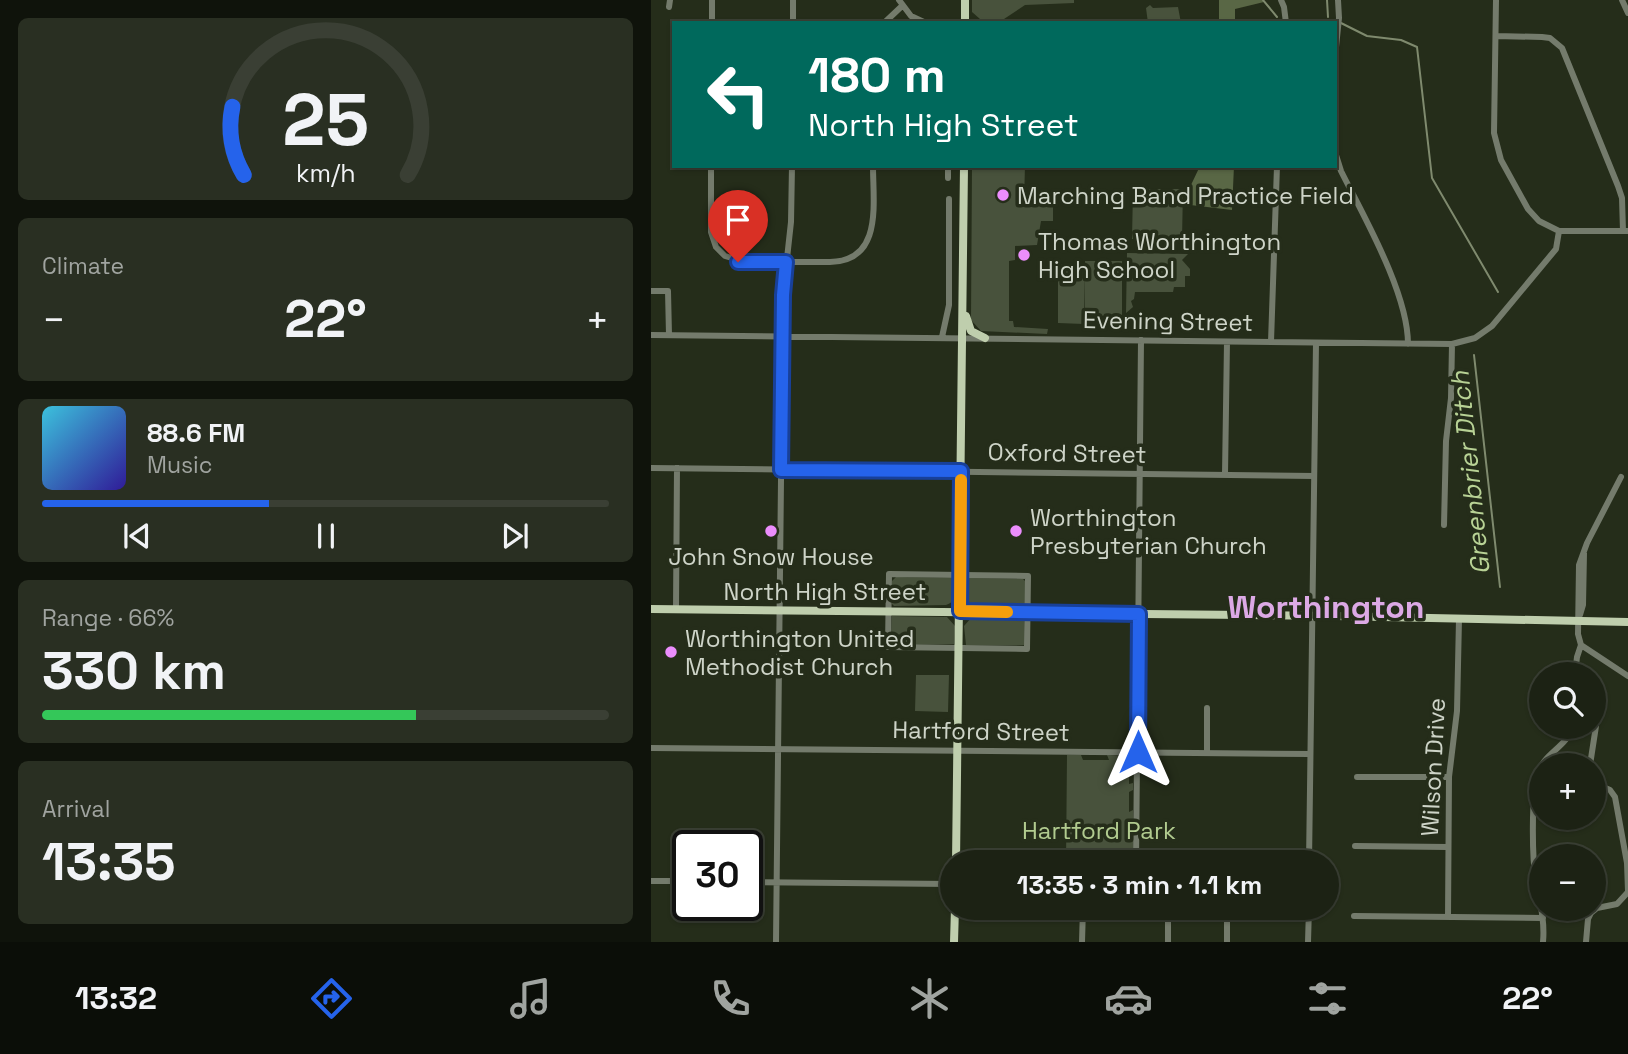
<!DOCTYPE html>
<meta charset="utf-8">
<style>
:root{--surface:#1c2214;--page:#292f22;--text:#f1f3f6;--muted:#a0a4a0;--line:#3a3f34;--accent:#2563eb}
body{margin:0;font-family:"Space Grotesk",sans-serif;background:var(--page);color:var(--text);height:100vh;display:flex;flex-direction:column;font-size:26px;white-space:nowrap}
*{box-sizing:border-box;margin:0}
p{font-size:23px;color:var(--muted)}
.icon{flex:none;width:38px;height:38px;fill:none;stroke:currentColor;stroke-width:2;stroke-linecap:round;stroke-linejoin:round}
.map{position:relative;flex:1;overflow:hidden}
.details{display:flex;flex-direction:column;gap:18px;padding:18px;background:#0f130b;width:651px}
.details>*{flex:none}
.top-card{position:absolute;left:21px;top:21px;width:665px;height:147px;border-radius:0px;box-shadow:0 2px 5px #0004,0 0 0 2px var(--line);background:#00695c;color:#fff;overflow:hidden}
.buttons{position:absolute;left:878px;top:662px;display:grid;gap:14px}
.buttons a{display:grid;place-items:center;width:77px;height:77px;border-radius:50%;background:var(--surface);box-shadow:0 2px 5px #0004,0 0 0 2px var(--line);font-size:35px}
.speed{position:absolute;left:21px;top:830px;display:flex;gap:14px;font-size:35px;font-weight:700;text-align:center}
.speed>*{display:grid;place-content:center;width:91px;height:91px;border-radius:50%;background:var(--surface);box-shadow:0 2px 5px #0004,0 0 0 2px var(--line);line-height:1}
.speed .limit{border:4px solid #111;border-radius:10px;background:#fff;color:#111}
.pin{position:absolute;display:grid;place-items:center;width:60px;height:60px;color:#fff;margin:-72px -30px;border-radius:50% 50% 50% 0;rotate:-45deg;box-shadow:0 0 7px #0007}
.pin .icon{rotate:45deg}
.me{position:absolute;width:77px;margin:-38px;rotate:0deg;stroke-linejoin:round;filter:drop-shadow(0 0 5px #0008)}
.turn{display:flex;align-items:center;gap:24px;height:147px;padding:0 21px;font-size:32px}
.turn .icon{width:91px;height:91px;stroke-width:2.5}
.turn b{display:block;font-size:49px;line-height:60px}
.big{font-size:52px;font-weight:700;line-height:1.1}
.details .tile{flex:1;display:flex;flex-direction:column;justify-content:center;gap:10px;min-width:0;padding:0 24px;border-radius:10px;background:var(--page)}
.details .dial{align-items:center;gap:0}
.dial svg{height:182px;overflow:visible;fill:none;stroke:var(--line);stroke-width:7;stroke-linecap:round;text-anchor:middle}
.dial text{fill:var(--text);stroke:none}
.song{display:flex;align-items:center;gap:21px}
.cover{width:84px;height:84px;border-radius:10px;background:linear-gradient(135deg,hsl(190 70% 55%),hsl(250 70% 35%))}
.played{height:7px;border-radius:4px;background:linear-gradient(90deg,var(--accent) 40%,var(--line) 40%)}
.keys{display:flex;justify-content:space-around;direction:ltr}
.heat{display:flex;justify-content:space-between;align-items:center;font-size:38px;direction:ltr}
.charge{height:10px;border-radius:5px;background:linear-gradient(90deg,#34c759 66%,var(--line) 0)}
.trip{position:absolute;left:289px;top:850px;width:399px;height:70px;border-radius:35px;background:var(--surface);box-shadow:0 2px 5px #0004,0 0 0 2px var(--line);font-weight:700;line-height:70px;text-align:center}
.dock{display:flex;height:112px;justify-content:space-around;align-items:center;background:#0b0e08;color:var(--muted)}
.dock .icon{width:49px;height:49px}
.dock .on{color:var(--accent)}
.dock b{font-size:32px;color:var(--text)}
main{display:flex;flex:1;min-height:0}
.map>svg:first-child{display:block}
.green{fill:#48523c}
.forest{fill:#596745}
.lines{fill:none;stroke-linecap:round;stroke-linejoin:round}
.stream{stroke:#7f8a6e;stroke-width:2}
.minor{stroke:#747b6c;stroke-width:6}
.major{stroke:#bfcead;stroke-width:8}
.route-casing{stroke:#184099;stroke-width:18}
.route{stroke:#2563eb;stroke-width:12}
.slow{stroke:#f59e0b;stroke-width:12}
.poi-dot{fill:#eb8dfc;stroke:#252d1a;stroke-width:2.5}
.labels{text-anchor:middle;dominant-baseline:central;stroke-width:7;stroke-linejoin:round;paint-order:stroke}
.poi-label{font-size:24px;fill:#ced4c8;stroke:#252d1a;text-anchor:start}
.street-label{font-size:24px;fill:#ced4c8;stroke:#252d1a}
.park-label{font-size:24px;fill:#b1cb8f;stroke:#252d1a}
.water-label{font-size:26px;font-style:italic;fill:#b8d295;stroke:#252d1a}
.district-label{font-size:32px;font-weight:bold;fill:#dca9e5;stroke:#252d1a}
</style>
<main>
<section class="details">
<div class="tile dial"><svg viewBox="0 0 100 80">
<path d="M14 69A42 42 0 1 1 86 69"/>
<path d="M14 69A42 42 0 0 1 9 39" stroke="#2563eb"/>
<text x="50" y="56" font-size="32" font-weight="700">25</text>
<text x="50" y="72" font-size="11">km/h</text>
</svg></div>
<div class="tile"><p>Climate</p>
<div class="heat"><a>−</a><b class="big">22°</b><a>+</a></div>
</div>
<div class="tile">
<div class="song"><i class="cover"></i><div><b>88.6 FM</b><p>Music</p></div></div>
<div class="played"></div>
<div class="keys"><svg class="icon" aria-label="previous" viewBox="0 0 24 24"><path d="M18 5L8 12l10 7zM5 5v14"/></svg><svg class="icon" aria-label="pause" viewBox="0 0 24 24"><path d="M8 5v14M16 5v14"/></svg><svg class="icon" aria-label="next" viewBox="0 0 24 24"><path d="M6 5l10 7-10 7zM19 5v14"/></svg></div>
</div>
<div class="tile"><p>Range · 66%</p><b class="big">330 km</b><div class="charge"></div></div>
<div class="tile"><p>Arrival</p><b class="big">13:35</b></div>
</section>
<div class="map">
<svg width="977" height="942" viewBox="0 0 977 942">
<rect width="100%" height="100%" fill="#252d1a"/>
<!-- green -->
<path class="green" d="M321,0H423V3L374,5L353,19H329L321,12Z
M499,5L502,8L527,7L530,23H497L495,8Z
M321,166H374L373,201H402V221H390L386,245L364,246V260L358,261V321H362L363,327L397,329L396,334L330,331L320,320Z
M482,189H532L531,240L481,239Z
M476,253L537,254L531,260L539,269V276H534V287H523L522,292H484L483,299L480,301L482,307L475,313Z
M434,261H471V317L451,316V325H443V316H434V271L433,324L407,323V264H434Z
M245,577L303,578L305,580C305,591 307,601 295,605L243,606L241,604V581Z
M317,578L372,579L375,582L374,606L320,605L314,598L313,580Z
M241,616L296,617L304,626L303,644L248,645L240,638Z
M320,618H373L374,645H315L313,626Z
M265,675H298L297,712L264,711Z
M416,755H430L432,760H458L456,755L482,757L483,767L478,770V784L482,783V790L478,792V812L482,810V863H415Z"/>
<!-- forest -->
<path class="forest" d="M568,0H613V2L584,9V23H568Z
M549,166H583L581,210L531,204Z"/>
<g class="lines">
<!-- stream -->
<path class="stream" d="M612,0L626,17
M676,0L677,17
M690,23L716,36L750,40L766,47L781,178L847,292
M823,355L849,587"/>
<!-- minor -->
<path class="minor" d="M61,0V23
M248,0L260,16L275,23
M630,0L633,7L635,23
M845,0L843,133L850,160L877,209L888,221L908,231H977
M971,0L977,13
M18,7L19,0
M142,23V0
M233,23L251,6
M845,36L891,37L899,38L911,48L967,186L971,198L972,231
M684,57L688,18L687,0
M684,152L690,171C713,217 757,293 757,344
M60,166V232L65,247L74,256L94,262H179C232,261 222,204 222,166
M297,178V166
M0,291H17L18,335
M0,335L801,344L824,338L841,326L905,249L908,231
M291,337L298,305V199
M620,342L626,166
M0,468L663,476
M574,474L576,342
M970,477L936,543L928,565L927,634L930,645L977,676
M793,525L795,441L800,398L801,344
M238,574L377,576L376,649L237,647Z
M25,609L26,468
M929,615L932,605L933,553
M924,674L926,657L930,645
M0,748L659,754
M556,753V708
M939,765L945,726L943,714
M706,777H798
M943,783L959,790L964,797L976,863L977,891
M704,846L797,847
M485,863L490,340
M658,863L665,343
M0,881H37
M96,882L301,884
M703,916L892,918
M797,917L798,777L806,711L808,619
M125,942L132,295L140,222L141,166
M431,942L432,908
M517,942V908
M576,942V908
M657,942L658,908
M892,942C894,921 889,903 885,882C881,858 880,796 887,773C893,753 916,747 922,726
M935,942L937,919L940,913L946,908L966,904L977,892"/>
<!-- major -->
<path class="major" d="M314,23V0
M315,316L320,331L334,338
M0,609L684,616L977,622
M305,863L313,166
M303,942L304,908"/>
</g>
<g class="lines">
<!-- route casing -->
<g class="route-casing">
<path id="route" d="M87,262H135L132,295L130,470L310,471L309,611L488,614L487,752"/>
</g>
<!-- route -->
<use href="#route" class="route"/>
<!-- slow -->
<path class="slow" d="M310,480L309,611L356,612"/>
</g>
<!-- markers -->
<g class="poi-dot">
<circle cx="352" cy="195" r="7"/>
<circle cx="373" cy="255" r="7"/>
<circle cx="120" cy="531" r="7"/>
<circle cx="365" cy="531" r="7"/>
<circle cx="20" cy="652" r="7"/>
</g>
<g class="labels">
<!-- poi labels -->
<g class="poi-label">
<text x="366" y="195">Marching Band Practice Field</text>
<text x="387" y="241">Thomas Worthington<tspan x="387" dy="28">High School</tspan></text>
<text x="379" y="517">Worthington<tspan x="379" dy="28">Presbyterian Church</tspan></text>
<text x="120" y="556" text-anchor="middle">John Snow House</text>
<text x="34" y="638">Worthington United<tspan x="34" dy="28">Methodist Church</tspan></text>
</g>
<!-- street labels -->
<g class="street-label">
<text transform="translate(517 321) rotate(1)">Evening Street</text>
<text transform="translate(416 453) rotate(1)">Oxford Street</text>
<text x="174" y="591">North High Street</text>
<text transform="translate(330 731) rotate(1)">Hartford Street</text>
<text transform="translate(782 767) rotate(-87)">Wilson Drive</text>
</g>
<!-- park labels -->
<g class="park-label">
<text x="448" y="830">Hartford Park</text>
</g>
<!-- water labels -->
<g class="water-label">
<text transform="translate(819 473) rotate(-96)">Greenbrier Ditch</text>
</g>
<!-- district labels -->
<g class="district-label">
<text x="675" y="607">Worthington</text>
</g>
</g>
</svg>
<div class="buttons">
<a><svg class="icon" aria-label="search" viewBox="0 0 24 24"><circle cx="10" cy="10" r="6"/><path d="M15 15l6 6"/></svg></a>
<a>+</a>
<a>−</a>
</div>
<div class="speed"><div class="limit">30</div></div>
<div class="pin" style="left:87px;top:262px;background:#d93025"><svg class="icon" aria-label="arrive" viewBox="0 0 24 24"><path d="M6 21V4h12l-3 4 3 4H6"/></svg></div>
<svg class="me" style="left:487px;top:752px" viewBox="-20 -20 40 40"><path d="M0-17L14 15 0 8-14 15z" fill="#2563eb" stroke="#fff" stroke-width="4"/></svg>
<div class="trip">13:35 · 3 min · 1.1 km</div>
<div class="top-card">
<div class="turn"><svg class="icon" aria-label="left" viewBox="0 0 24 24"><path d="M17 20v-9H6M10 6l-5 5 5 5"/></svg><div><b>180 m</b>North High Street</div></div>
</div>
</div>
</main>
<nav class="dock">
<b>13:32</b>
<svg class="icon on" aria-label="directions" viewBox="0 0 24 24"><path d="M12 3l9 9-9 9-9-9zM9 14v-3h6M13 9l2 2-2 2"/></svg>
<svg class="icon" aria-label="music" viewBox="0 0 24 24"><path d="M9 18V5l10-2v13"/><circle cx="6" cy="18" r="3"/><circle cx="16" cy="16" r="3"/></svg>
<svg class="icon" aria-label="phone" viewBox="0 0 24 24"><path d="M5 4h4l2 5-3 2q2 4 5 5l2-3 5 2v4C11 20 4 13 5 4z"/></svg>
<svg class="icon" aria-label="climate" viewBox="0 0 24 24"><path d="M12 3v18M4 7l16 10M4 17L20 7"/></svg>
<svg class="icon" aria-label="car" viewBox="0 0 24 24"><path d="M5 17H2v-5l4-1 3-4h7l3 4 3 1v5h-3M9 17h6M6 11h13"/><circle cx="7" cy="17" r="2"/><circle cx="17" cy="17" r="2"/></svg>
<svg class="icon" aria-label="filters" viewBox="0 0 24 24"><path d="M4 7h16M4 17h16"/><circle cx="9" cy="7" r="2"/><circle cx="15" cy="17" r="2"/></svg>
<b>22°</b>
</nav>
